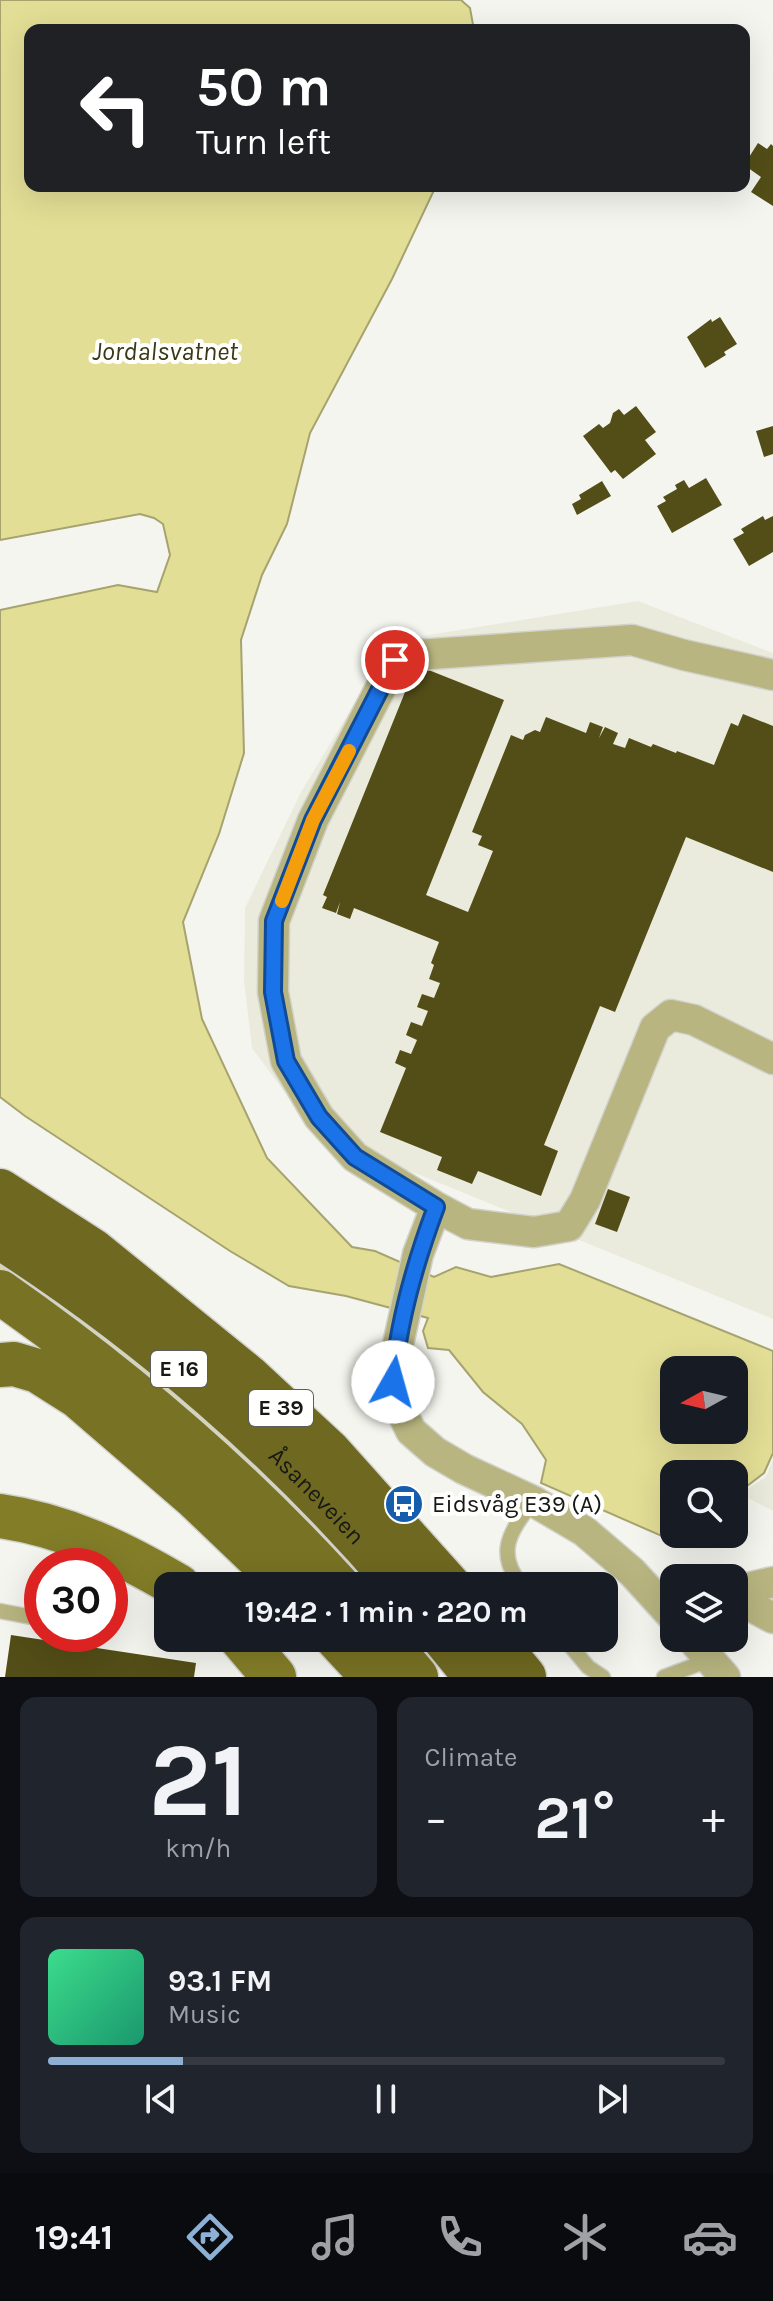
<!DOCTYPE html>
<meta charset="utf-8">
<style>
:root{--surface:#171b24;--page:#20242c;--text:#f1f3f6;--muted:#9ea1a6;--line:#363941;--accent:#8eb0d5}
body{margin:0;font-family:Karla,sans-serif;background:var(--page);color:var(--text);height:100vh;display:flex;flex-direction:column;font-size:30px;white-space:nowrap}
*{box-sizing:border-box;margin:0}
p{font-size:26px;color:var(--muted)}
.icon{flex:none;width:44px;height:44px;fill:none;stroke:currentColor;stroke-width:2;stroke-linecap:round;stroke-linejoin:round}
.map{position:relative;height:1677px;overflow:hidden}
.panel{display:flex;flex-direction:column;gap:20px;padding:20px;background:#0d0f14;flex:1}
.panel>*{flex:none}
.hud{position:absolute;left:24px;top:24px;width:726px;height:168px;border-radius:16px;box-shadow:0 8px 32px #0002;background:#202124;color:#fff;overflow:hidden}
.needle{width:52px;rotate:262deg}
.tools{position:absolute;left:660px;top:1356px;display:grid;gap:16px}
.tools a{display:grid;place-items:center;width:88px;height:88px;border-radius:16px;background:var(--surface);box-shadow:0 8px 32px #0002;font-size:40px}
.speed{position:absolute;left:24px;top:1548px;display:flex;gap:16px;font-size:40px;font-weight:700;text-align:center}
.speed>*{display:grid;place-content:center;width:104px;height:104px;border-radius:50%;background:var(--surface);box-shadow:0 8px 32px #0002;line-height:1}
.speed .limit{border:12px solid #d22;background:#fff;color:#111}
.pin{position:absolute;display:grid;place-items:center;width:68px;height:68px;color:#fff;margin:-34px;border:4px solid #fff;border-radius:50%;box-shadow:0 2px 8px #0007}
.me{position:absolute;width:88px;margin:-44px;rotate:7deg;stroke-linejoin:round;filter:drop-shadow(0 0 6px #0008)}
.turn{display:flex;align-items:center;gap:28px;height:168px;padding:0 40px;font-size:36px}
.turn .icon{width:104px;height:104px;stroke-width:2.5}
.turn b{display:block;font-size:56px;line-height:68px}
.big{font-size:60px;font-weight:700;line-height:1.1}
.panel .tile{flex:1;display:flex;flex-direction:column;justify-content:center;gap:12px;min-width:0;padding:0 28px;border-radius:16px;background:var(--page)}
.panel .dial{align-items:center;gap:0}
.dial b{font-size:104px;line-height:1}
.song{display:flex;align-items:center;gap:24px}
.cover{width:96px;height:96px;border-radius:12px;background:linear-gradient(135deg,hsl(150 70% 55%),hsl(160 70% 35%))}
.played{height:8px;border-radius:4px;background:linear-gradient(90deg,var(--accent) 20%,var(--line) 20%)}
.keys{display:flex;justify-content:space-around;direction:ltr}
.heat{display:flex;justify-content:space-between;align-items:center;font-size:44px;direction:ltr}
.panel .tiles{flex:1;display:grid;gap:20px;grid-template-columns:1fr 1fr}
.tile:last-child{grid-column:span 2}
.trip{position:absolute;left:154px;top:1572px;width:464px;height:80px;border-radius:16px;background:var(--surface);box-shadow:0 8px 32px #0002;font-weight:700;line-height:80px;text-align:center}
.tabs{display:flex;height:128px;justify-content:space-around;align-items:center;background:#090b0e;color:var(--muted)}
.tabs .icon{width:56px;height:56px}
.tabs .current{color:var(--accent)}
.tabs b{font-size:36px;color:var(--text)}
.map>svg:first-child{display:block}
.built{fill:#ebebdd}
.green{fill:#d8d6a7}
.water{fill:#e3de95;stroke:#a6a36f;stroke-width:2;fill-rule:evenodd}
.building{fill:#534e17}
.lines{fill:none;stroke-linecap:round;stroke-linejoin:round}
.service-casing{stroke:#d2d2cc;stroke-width:17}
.minor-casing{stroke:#d2d2cc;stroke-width:33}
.primary-casing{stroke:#d2d2cc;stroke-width:47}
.trunk-casing{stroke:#d2d2cc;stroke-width:47}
.motorway-casing{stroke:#d2d2cc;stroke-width:47}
.service{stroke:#b8b581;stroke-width:14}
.minor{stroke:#b8b581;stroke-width:30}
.primary{stroke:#837d28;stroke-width:44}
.trunk{stroke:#787224;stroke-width:44}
.motorway{stroke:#6e6820;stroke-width:44}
.route-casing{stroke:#114b97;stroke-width:20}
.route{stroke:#1a73e8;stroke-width:14}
.slow{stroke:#f59e0b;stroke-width:14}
.labels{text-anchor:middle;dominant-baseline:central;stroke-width:8;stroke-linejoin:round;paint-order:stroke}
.shield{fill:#fffffe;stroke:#5d5d5c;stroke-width:2}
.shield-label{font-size:22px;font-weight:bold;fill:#181816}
.street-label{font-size:24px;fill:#181816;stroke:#fffffe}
.poi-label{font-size:24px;fill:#181816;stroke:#fffffe;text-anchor:start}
.water-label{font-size:26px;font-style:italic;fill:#3b3818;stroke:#fffffe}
</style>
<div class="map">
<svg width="773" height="1677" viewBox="0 0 773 1677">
<rect width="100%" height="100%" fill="#f5f5ef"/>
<!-- built -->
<path class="built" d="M638,601L773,653V1319L314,1132L252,1048L244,981L245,908L301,792L392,641Z
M773,1459V1511L740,1494L766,1477Z"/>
<!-- green -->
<path class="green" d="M0,1259L193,1399L375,1586H358L0,1273Z"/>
<!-- water -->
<path class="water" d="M0,0H461L470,8L474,30H30V186H436L392,279L310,433L287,524L262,575L241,640L244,753L219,834L183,922L202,1019L267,1158L352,1247L375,1251L434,1277L456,1267L491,1277L559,1264L773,1351V1453L764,1473L734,1496V1474H674V1532L664,1537L541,1483L546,1460L522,1424L483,1392L449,1350L428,1348L423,1331L428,1318L346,1296L289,1286L230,1251L25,1116L0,1097V610L118,585L157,592L170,555L163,524L154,518L140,514L0,540ZM674,1370H734V1430H674Z"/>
<!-- building -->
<path class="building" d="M758,143L767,149L771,144L773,146V206L751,192L761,177L744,165Z
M720,317L737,344L724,352L726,355L705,368L687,337L711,319L712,322Z
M636,406L656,432L645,440L656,454L623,479L615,470L611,473L583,436L599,424L603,428L610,423L613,413L619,409L624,415Z
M773,426V454L764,457L756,431Z
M706,478L722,505L672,533L657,506L666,501L663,497L677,489L675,485L684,480L689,488Z
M602,481L611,496L577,515L572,504L581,499L579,495Z
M763,516L765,520L773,516V552L749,566L733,539L744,533L741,529Z
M416,665L504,700L426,895L468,912L493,851L478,845L482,836L472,832L511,735L523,740L525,735L535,730L540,732L546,717L586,733L590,722L603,727L599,738L605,727L618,733L613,744L625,748L629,738L651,747L653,744L676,753L677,751L714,765L731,723L738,726L743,714L773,726V872L686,837L615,1012L600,1006L544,1145L558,1151L541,1196L478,1171L472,1184L437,1170L442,1157L380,1132L406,1068L395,1063L400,1050L411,1054L417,1040L406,1035L411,1022L422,1026L428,1011L417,1007L422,994L434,998L440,983L429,979L434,965L431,963L439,942L354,908L350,919L337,914L340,902L336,913L322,908L327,897L323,895Z
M608,1189L630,1197L617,1232L595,1224Z
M11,1635L196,1663L194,1677H5Z"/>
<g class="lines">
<!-- service casing -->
<g class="service-casing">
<path id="service" d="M522,1586C494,1552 511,1531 533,1501
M0,1611L42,1619
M564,1638L588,1667L603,1677
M664,1677L709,1660"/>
</g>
<!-- minor casing -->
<g class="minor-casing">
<path id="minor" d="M773,675L684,655L632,640L417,655L395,660L313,820L274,921L273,992L286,1061L319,1117L355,1157L436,1207L468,1224L534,1232L569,1226L585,1200L655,1028L671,1015L694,1020L773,1059
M436,1207L418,1254L395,1358L393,1382L401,1410L411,1431L435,1452L464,1469L533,1501L584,1531L632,1572L674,1618
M734,1591L773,1582
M734,1597L773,1618
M691,1638L725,1677"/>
</g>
<!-- primary casing -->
<g class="primary-casing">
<path id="primary" d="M0,1516C65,1525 122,1553 178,1586
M241,1638L274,1677"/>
</g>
<!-- trunk casing -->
<g class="trunk-casing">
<path id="trunk" d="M0,1292C123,1378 237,1475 338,1586
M0,1365L14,1364L38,1371L79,1397L195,1497L288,1586
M337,1638L373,1677
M383,1638L416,1677"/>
</g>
<!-- motorway casing -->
<g class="motorway-casing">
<g id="motorway">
<path d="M0,1191L93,1251L247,1376L329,1452L449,1586"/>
<path id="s1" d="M0,1237C148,1332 286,1452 400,1586"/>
<path d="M444,1638L476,1677"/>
<path d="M492,1638L524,1677"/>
</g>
</g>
<!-- service -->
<use href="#service" class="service"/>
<!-- minor -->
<use href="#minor" class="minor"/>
<!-- primary -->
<use href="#primary" class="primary"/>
<!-- trunk -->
<use href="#trunk" class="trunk"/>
<!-- motorway -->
<use href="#motorway" class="motorway"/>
</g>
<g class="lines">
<!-- route casing -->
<g class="route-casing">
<path id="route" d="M393,1382C398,1322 415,1263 436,1207L355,1157L319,1117L286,1061L273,992L274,921L313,820L395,660"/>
</g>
<!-- route -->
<use href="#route" class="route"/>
<!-- slow -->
<path class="slow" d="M282,901L313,820L349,751"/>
</g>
<!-- icons -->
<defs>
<g id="bus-disc" transform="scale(2)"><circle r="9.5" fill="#165dad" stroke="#fffffe"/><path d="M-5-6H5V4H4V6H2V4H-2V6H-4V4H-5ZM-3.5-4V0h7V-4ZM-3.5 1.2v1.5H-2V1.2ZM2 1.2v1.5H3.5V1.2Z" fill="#fff"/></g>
</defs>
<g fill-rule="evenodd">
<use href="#bus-disc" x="404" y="1504"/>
</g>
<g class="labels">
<!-- shield labels -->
<g class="shield">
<rect x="151" y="1351" width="56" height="36" rx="6"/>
<rect x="249" y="1390" width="64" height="36" rx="6"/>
</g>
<g class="shield-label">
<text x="179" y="1369">E 16</text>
<text x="281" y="1408">E 39</text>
</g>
<!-- street labels -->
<g class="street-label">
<text stroke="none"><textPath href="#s1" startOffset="410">Åsaneveien</textPath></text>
</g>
<!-- poi labels -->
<g class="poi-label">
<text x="432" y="1504">Eidsvåg E39 (A)</text>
</g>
<!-- water labels -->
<g class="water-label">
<text x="165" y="351">Jordalsvatnet</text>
</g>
</g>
</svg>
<div class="tools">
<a><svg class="needle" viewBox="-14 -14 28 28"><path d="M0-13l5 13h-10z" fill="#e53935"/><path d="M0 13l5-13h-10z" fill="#9ea1a6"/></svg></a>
<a><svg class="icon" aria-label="search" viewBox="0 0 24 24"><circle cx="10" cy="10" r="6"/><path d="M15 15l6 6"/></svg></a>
<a><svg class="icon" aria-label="layers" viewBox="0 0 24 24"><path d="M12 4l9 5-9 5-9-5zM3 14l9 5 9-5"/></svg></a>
</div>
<div class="speed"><div class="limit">30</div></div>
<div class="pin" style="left:395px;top:660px;background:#d93025"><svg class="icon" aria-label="arrive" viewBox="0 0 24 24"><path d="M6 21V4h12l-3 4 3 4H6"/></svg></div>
<svg class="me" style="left:393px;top:1382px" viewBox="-20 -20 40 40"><circle r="19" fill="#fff"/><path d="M0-13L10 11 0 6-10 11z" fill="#1a73e8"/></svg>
<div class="trip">19:42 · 1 min · 220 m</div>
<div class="hud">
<div class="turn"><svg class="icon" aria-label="left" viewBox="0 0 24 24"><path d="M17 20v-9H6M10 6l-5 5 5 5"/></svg><div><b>50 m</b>Turn left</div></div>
</div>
</div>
<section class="panel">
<div class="tiles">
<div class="tile dial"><b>21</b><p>km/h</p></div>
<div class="tile"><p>Climate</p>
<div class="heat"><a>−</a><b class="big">21°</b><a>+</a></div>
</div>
<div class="tile">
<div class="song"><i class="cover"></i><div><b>93.1 FM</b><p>Music</p></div></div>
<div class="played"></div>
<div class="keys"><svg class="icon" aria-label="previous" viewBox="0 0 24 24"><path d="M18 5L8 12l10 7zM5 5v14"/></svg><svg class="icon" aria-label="pause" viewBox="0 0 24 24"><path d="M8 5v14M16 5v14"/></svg><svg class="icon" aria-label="next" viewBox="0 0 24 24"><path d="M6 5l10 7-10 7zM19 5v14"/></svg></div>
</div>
</div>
</section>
<nav class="tabs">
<b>19:41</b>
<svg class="icon current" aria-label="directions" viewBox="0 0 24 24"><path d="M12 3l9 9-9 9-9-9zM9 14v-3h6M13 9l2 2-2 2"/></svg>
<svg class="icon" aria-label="music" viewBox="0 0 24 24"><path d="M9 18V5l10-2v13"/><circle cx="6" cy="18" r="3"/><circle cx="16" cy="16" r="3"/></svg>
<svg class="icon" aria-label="phone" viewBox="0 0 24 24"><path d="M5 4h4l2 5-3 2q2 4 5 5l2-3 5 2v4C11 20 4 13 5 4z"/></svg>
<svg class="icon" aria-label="climate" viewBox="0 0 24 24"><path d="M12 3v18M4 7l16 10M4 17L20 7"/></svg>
<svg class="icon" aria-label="car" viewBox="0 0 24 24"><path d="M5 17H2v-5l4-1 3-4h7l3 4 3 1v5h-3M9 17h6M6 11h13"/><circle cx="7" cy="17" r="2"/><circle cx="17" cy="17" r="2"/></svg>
</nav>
